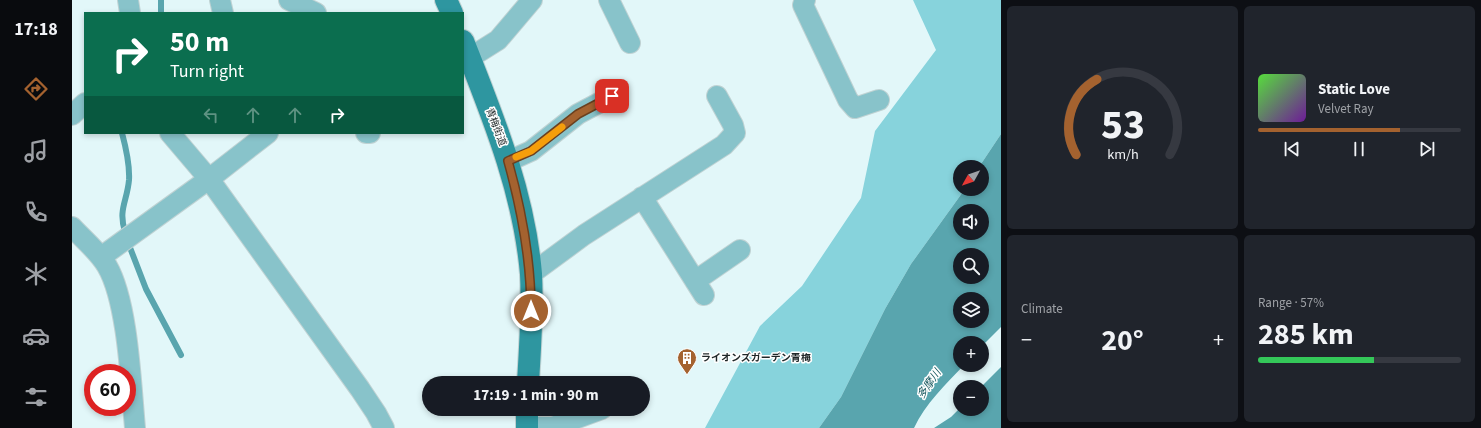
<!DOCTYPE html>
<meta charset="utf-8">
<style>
:root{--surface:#171b24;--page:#20242c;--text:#f1f3f6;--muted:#9ea1a6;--line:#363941;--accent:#a4622f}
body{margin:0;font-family:"Source Sans 3","Noto Sans JP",sans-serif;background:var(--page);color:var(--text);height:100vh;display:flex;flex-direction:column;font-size:15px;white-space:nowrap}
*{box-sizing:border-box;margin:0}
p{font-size:13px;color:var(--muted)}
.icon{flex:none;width:22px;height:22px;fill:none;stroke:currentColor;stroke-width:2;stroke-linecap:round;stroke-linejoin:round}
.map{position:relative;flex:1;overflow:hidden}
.side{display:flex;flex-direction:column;gap:6px;padding:6px;background:#0d0f14;width:480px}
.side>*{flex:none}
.hud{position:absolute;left:12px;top:12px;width:380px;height:122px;border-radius:0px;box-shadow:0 2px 6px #0003;background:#0b6e4f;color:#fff;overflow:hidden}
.needle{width:26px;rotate:230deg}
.controls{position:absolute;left:881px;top:160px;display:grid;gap:8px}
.controls a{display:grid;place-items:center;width:36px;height:36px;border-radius:50%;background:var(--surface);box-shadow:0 2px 6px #0003;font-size:20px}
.speed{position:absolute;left:12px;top:364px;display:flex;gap:8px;font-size:20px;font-weight:700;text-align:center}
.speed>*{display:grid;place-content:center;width:52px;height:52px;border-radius:50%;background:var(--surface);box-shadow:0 2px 6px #0003;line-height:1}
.speed .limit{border:6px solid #d22;background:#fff;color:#111}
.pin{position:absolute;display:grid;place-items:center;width:34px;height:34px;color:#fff;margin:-17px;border-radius:8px;box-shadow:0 2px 6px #0006}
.me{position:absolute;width:44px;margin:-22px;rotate:0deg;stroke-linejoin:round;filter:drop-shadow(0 0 3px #0008)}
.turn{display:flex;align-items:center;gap:14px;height:84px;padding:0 20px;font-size:18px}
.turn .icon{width:52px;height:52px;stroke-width:2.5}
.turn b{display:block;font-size:28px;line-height:34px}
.lanes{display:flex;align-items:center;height:38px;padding:0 20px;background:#0003;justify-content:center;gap:20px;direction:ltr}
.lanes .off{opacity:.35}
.big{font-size:30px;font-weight:700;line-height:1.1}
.side .widget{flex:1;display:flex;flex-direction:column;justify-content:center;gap:6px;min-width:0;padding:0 14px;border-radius:6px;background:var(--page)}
.side .dial{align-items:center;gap:0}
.dial svg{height:104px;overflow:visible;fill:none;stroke:var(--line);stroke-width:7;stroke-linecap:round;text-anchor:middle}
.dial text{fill:var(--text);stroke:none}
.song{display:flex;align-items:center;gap:12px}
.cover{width:48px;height:48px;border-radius:6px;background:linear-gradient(135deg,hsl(110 70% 55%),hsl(280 70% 35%))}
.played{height:4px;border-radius:2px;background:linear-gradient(90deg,var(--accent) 70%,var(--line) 70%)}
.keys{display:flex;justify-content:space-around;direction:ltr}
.heat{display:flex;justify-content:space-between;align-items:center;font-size:22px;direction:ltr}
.charge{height:6px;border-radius:3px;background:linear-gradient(90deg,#34c759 57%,var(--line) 0)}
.side .tiles{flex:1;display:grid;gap:6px;grid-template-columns:repeat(2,1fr)}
.trip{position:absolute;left:350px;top:376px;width:228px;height:40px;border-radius:20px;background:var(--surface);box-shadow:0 2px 6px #0003;font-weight:700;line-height:40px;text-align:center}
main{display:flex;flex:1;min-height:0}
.tab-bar{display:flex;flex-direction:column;width:72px;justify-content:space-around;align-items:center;background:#090b0e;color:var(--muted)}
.tab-bar .icon{width:28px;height:28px}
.tab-bar .current{color:var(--accent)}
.tab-bar b{font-size:18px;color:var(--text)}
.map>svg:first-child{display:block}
.forest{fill:#87d3dc}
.water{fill:#59a5ae;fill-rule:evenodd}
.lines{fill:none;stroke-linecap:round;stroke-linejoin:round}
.stream{stroke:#59a5ae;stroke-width:6}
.minor-casing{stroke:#bfd2d3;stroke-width:22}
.major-casing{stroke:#bfd2d3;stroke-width:24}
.minor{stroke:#88c3ca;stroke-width:20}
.major{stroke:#2e96a0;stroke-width:22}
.route-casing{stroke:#6b401f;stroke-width:10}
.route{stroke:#a4622f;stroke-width:7}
.slow{stroke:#f59e0b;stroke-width:7}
.labels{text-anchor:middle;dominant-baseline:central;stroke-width:3;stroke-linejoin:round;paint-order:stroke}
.street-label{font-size:10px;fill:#1f2728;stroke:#fff}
.poi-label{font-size:10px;font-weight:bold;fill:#1f2728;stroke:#fff;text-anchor:start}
.water-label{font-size:11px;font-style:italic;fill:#13555c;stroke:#fff}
</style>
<main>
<nav class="tab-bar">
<b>17:18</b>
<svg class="icon current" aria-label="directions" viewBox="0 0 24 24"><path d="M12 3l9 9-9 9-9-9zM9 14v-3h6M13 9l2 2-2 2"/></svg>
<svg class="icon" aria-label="music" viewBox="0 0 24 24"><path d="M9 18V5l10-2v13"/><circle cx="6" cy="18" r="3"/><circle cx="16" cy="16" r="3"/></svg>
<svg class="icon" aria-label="phone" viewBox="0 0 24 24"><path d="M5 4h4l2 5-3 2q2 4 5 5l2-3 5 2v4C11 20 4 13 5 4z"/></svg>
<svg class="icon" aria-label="climate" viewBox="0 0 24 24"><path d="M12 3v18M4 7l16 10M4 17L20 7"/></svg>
<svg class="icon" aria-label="car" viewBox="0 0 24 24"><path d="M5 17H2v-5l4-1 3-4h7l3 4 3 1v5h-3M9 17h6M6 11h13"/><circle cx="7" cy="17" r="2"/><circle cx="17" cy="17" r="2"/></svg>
<svg class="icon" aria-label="filters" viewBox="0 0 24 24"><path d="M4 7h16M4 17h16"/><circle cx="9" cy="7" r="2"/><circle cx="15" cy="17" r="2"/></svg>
</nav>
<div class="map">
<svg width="929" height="428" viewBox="0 0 929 428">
<rect width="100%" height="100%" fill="#e2f7f9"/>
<!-- forest -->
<path class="forest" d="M841,0H929V134L907,167H888V189H893L839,264L813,309L769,397L747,428H633L688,326L730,286L789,198L803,131L864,50Z"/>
<!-- water -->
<path class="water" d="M929,134V327L910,346V343H888V365H892C874,384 853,404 842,428H747L769,397L813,309L839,264L893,189H910V167H907ZM888,211H910V233H888ZM888,255H910V277H888ZM888,299H910V321H888Z
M929,367V428H862L879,417L888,408L910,409L909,387Z"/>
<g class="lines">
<!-- stream -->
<path class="stream" d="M89,13V0
M50,133C54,148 58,164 57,180C55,202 46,209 53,232
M57,245L74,289L109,355"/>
<!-- minor casing -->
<g class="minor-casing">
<path id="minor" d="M56,0L58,13
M148,0L151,13
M217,0L244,13
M537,0L558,43
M733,0L731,5L776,100L783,108L807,100
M391,62L426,40L460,0
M0,115L13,103
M98,133L137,179L288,389L304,413L312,428
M294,133H298
M437,161L459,151L506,114L540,96
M570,197L632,295
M0,227C12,240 26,251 35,266C56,302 59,385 63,428
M29,257L137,179L196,133
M459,274L512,235L652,145L663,133L661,125L645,96
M623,281L668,250
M455,427H481L530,409"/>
</g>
<!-- major casing -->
<g class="major-casing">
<path id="major" d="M374,0L380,13
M391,41C421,117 452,192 459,274C461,310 458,347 456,383
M455,428V409"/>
</g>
<!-- minor -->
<use href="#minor" class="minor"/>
<!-- major -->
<use href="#major" class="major"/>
</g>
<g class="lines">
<!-- route casing -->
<g class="route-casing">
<path id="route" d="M459,311C459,259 450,211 436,161L459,151L506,114L540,96"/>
</g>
<!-- route -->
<use href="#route" class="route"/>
<!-- slow -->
<path class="slow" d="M444,157L459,151L490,127"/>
</g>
<!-- icons -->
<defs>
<g id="building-pin" transform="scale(1)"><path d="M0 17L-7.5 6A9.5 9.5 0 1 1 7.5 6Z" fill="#a4622f" stroke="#fff"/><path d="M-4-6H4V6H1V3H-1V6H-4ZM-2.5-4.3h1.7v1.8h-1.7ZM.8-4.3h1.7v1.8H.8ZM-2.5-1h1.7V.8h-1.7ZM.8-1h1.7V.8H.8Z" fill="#fff"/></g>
</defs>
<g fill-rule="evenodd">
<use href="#building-pin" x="615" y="358"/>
</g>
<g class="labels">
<!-- street labels -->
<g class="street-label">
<text transform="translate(424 127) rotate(69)">青梅街道</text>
</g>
<!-- poi labels -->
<g class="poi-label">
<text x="629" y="358">ライオンズガーデン青梅</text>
</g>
<!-- water labels -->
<g class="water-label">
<text transform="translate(857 384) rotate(-55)">多摩川</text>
</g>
</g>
</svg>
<div class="controls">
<a><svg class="needle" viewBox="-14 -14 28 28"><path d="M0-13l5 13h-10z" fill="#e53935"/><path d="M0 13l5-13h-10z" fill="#9ea1a6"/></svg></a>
<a><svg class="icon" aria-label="sound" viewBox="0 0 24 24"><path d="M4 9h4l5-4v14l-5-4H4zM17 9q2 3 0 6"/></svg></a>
<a><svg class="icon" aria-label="search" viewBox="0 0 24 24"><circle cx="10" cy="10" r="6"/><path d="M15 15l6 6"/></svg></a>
<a><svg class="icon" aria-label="layers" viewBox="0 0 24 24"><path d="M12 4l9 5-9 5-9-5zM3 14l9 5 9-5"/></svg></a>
<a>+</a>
<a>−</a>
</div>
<div class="speed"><div class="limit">60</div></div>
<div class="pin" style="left:540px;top:96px;background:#d93025"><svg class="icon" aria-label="arrive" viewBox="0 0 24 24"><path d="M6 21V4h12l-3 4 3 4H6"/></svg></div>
<svg class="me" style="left:459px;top:311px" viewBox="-20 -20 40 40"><circle r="17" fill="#a4622f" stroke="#fff" stroke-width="3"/><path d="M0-11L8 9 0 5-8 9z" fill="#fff"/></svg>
<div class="trip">17:19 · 1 min · 90 m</div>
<div class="hud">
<div class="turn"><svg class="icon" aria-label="right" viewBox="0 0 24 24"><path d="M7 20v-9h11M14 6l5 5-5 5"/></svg><div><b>50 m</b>Turn right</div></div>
<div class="lanes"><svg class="icon off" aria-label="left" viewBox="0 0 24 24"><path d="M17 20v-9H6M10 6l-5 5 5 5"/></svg><svg class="icon off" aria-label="ahead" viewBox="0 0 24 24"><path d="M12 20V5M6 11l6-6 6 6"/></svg><svg class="icon off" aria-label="ahead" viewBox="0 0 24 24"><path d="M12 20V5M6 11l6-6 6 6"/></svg><svg class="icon" aria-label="right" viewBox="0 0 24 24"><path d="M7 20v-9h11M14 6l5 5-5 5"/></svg></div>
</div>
</div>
<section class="side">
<div class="tiles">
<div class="widget dial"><svg viewBox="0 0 100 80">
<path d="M14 69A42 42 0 1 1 86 69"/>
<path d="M14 69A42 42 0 0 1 30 11" stroke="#a4622f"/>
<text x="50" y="56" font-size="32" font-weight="700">53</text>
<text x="50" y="72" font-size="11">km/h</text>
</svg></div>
<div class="widget">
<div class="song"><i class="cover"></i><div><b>Static Love</b><p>Velvet Ray</p></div></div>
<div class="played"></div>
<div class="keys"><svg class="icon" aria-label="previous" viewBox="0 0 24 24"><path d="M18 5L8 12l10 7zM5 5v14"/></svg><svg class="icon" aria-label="pause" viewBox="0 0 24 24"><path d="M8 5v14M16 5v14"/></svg><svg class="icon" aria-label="next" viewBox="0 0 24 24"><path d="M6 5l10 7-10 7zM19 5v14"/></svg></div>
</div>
<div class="widget"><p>Climate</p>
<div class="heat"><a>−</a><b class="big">20°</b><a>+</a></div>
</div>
<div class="widget"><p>Range · 57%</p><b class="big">285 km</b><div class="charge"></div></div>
</div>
</section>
</main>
